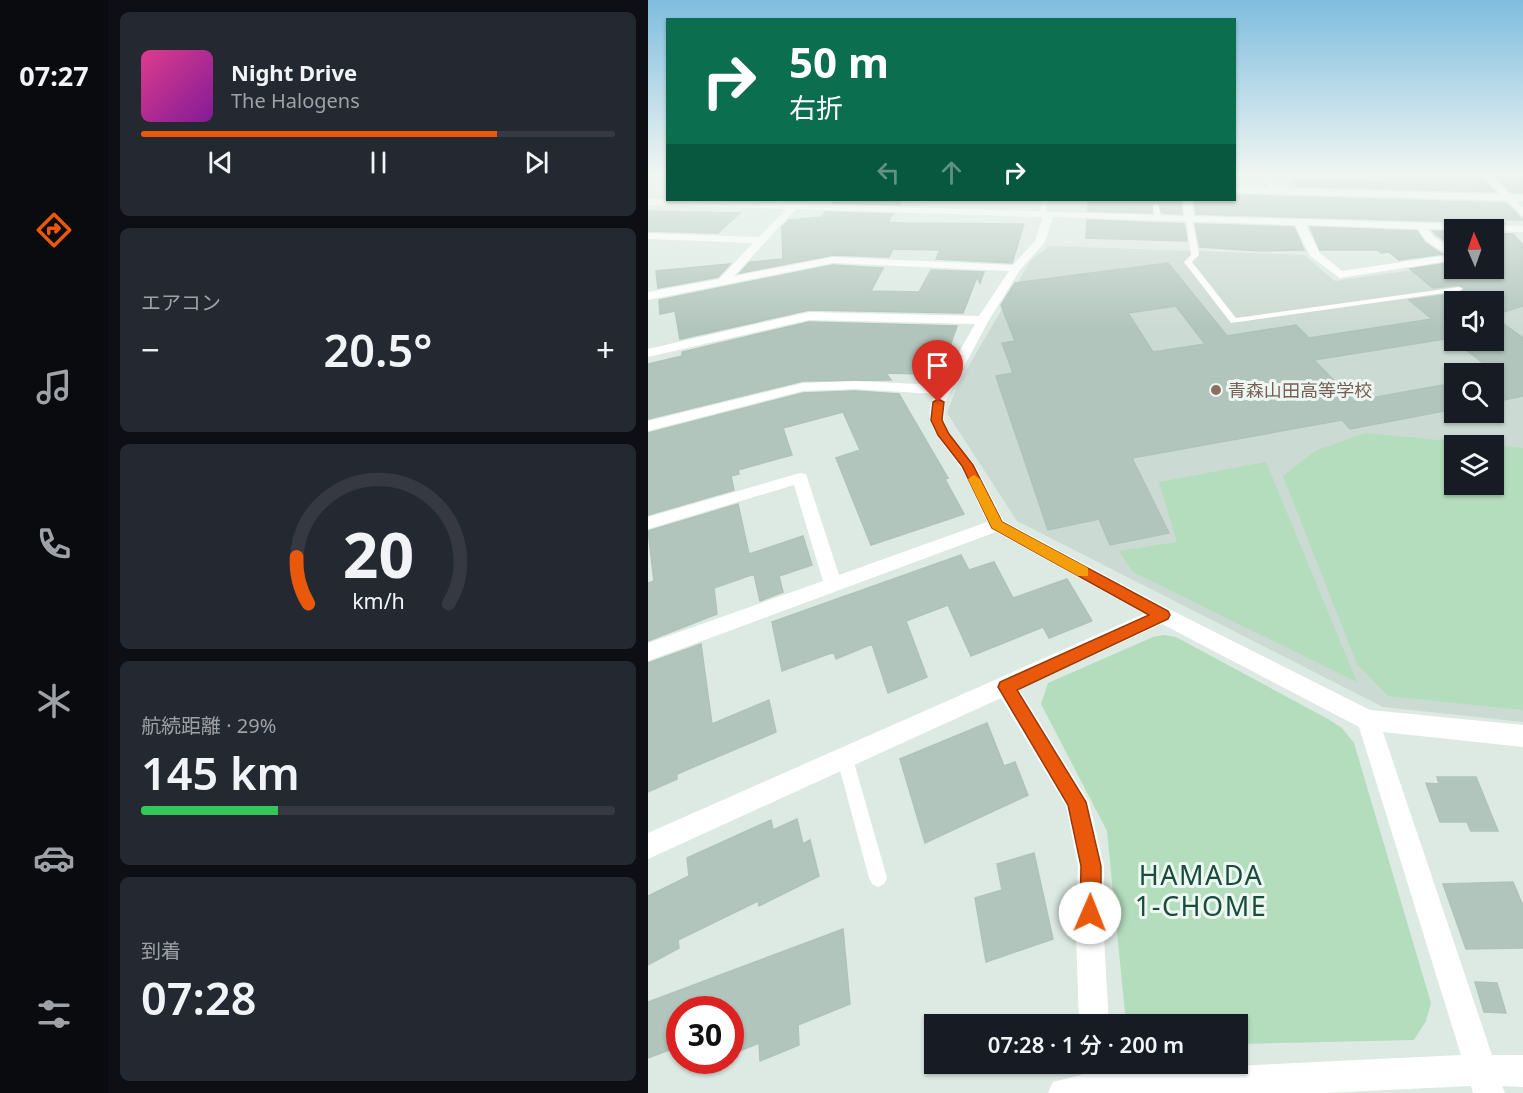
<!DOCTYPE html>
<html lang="ja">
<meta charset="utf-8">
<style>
:root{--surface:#171b24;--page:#242831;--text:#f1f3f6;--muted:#9ea1a6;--line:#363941;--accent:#ea580c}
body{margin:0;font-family:"Noto Sans","Noto Sans JP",sans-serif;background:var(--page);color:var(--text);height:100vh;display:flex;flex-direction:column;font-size:22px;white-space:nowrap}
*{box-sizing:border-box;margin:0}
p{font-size:20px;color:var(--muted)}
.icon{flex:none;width:33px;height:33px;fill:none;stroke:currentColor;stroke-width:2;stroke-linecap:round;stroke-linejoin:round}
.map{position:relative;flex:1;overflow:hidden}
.panel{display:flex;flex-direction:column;gap:12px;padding:12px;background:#0d0f14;width:540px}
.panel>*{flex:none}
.banner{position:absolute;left:18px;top:18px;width:570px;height:183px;border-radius:0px;box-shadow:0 2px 4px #0004;background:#0b6e4f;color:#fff;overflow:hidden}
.needle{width:39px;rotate:358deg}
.tools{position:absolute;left:796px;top:219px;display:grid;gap:12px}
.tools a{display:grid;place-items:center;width:60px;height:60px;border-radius:0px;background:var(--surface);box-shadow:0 2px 4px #0004;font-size:30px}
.speed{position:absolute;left:18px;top:996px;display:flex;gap:12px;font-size:30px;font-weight:700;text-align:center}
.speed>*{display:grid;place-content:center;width:78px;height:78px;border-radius:50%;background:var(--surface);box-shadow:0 2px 4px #0004;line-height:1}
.speed .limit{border:9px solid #d22;background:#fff;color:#111}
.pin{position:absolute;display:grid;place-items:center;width:51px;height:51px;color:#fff;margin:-62px -26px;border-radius:50% 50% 50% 0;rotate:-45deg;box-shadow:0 0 6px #0007}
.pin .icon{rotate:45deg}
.me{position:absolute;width:66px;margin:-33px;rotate:1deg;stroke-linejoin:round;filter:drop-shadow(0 0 4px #0008)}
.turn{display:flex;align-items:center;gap:21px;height:126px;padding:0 24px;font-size:27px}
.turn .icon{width:78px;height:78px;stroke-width:2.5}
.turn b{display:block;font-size:42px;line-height:51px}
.lanes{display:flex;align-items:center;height:57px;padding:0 24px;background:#0003;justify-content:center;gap:30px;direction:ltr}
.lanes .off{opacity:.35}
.big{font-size:45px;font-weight:600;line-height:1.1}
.panel .card{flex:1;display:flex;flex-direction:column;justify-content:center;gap:9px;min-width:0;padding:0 21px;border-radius:9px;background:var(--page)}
.panel .dial{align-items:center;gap:0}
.dial svg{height:156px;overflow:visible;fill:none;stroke:var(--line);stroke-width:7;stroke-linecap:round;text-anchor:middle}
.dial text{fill:var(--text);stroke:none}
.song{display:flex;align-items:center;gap:18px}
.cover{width:72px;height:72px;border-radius:9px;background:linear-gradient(135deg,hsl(330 70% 55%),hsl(290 70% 35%))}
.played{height:6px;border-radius:3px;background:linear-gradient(90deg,var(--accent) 75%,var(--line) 75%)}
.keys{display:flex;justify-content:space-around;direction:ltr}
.heat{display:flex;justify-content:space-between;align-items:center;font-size:33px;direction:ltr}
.charge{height:9px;border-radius:4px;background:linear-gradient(90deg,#34c759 29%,var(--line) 0)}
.trip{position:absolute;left:276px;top:1014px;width:324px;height:60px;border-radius:0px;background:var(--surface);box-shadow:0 2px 4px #0004;font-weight:600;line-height:60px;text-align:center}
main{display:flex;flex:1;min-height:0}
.tabs{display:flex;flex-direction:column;width:108px;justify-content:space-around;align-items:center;background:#090b0e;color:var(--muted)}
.tabs .icon{width:42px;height:42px}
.tabs .active{color:var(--accent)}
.tabs b{font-size:27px;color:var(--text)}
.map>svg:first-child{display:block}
.built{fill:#cbdad2;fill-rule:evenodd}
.green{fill:#b4ddbd;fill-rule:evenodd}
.building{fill:#b2c5bc;stroke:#afc3ba;stroke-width:1.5;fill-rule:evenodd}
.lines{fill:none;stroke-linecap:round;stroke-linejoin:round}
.service{fill:#fff;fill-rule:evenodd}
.minor{fill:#fff;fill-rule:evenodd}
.tertiary{fill:#fff;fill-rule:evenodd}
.route{fill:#ea580c;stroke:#983908;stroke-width:1.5}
.slow{fill:#f59e0b}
.education-dot{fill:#8d6e63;stroke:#edf7f1;stroke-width:2}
.labels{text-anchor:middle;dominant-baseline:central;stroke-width:6;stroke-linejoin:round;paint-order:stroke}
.far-education-label{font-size:18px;fill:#785e54;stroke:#edf7f1;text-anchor:start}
.near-neighbourhood-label{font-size:27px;letter-spacing:1.5px;fill:#1a4c3d;stroke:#edf7f1}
</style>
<main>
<nav class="tabs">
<b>07:27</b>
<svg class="icon active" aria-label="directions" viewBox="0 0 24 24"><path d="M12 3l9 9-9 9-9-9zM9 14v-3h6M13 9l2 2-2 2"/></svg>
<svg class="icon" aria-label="music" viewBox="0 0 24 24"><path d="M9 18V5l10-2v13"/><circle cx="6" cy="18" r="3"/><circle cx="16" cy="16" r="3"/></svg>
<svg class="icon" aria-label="phone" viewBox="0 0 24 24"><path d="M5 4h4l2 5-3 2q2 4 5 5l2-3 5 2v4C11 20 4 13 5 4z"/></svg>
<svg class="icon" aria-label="climate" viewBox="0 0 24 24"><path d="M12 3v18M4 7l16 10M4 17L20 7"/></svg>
<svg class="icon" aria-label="car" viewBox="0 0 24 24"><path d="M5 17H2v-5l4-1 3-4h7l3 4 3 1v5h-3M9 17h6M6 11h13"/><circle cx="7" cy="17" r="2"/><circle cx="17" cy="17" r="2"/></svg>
<svg class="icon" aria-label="filters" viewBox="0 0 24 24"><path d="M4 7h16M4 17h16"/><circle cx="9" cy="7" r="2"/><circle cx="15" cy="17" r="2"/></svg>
</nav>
<section class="panel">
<div class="card">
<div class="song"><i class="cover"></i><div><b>Night Drive</b><p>The Halogens</p></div></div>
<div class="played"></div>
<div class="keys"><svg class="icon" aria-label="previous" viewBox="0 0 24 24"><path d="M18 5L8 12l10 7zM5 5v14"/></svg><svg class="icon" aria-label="pause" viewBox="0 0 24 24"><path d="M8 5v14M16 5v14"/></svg><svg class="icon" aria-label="next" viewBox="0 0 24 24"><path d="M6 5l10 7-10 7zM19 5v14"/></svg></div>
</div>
<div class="card"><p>エアコン</p>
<div class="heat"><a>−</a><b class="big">20.5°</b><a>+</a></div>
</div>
<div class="card dial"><svg viewBox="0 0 100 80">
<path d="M14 69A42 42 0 1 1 86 69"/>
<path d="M14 69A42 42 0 0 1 8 45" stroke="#ea580c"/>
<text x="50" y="56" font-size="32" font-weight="700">20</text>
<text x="50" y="72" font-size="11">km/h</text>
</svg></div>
<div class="card"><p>航続距離 · 29%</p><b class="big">145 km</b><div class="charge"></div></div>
<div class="card"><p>到着</p><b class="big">07:28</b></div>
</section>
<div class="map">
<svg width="875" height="1093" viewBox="0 0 875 1093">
<rect width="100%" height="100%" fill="#ddeae3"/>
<!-- built -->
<path class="built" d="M402,246L656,255L687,281L807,264V268H846L875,262V722L735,707L369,521L299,413L310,384L383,260ZM807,302H846V340H807ZM807,374H846V412H807ZM807,446H846V484H807Z"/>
<!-- green -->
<path class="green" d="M717,433L875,448V710L740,696L709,664L635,476L667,451ZM807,446H846V484H807Z
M618,462L709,682L485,572L471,551L529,542L511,482Z
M516,635L528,637L680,719L694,728L706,743L783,1003L778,1021L766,1040L590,1044V1024H485L477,1013L459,831L393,704L400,683L505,637Z"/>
<!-- building -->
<path class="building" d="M734,175L832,176L847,192L649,186L646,180L739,182Z
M847,176H875V193L863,192Z
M588,195L858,203L875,220H853L856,223L548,214L546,200H589Z
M187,200L253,201L251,205L185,203Z
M440,200H533L534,214L514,213L509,202L504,204V213L440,211Z
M0,211L92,213L70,233L0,231Z
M177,212L245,214L240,222L256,223L376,224L364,263L288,259L292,250L245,249L241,257L185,255L92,273L102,262L135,259L134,227L141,220L174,217Z
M439,220L536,224L539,241L438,238Z
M547,224L646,227L656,250L613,251L552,247Z
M662,227L769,231L777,243L794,254L751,260L741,252L733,253L730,250H672Z
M785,231L807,232V247L788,235Z
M846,233L865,234L875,245V306L846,315V302H807V340H846V317L875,338V396L846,402V376L850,375L803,338L666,360L706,401L807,383V409L702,429L694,420L484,458L521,533L462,545L451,519L400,530L348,376L365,373L354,343L367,341L353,305L367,283L520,263L579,336L648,325L661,338L784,319L761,300L811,293L817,288L811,285L785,288L762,269L807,262V268H846ZM528,306L557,344L505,352L480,313Z
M82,264L70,277L10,288L8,271Z
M185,265L235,268L223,291L271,292L283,270L336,272L332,283L329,277L315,313L161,310L32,339L27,311L12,314L11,300Z
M161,322L309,326L303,343L289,342L275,374L238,373L243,380L155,381L0,419V364L34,356V352Z
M207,391L251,394L300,478L297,479L316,514L223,545L188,458L212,450L195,412L135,428L144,455L90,470L91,474L83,476L86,490L0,515V433L155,393Z
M90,504L101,554L155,536L164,565L131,576L135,592L112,601L106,574L66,588L69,614L0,641V583L6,581L0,531Z
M313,555L321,570L346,562L365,598L419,579L444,621L401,638L395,627L323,656L300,605L258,621L279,677L240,693L224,644L188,659L186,652L134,671L124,622Z
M53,644L64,724L121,700L128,732L29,774V779L0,792V663Z
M339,723L356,766L367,762L380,795L277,843L252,759Z
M789,777H828L850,831H823L819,822H792L778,783L791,784Z
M149,819L155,844L162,840L171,876L111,906L110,901L30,940L31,948L0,965V896L41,876L39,858L123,820L125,830Z
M386,853L405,939L338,962L327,898L354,890L349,864Z
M865,882L875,906V948L818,949L795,884Z
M195,929L202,1004L150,1025L151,1045L112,1061L111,1043L82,1055V1010H32V1046L0,1058V1002Z
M827,982L849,983L858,1013L836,1012Z"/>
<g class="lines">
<!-- service -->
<path class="service" d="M615,175H621L626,192L621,191Z
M129,200H135L128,207H124L123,206Z
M394,200H400L397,214L394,216L391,214Z
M508,204L511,206L513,218L510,220L507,218L505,206Z
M541,217L544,219L551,255L544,262L588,318L811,287L815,289L811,291L583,323L536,262L543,255L538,219Z
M197,752L202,754L205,759L239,878L236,884L230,887L224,884L221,878L189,759L192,754Z"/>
<!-- minor -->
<path class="minor" d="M586,187L875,195V201L586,193Z
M0,199L536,216L535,200H544L546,216L875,226V232L780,229L786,237L807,250V260L692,278L662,256L647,225L405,217L397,242L372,270L341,320L297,402L296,420L302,434L327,465L356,521L521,609L722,710L875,725V747L735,732L844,1055H875V1087L854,1086L857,1093H825L823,1086L676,1093H400L405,1082L433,1075V1064H463L464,1072L813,1055L711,727L514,624L371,689L441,802L456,866V936L461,1024H431L428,936L430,866L418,806L353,698L0,859V833L496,614L348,532L0,661V643L175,581L146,485L0,529V517L152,473L158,474L191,575L339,522C330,504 323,484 312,467C297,443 270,424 287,394L207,389L155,391L0,431V421L155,383L207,381L292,385L327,324L161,320L0,357V349L161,312L331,316L361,271L185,263L0,300V292L71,279L105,243L0,239V233L111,237L138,209L0,205ZM148,209L395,217L387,241L365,265L185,257L86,276ZM658,225L770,229L778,241L800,255L694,271L671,252Z"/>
<!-- tertiary -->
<path class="tertiary" d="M834,175H843L875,208V217Z"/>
</g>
<!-- sky -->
<linearGradient id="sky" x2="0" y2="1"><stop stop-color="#7fbddf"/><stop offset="0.53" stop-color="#f0f6f2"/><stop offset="1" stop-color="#f0f6f2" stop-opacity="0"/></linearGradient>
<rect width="875" height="328" fill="url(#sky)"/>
<!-- route -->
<path class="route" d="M290,399L296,402L294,420L301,434L325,465L354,522L520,611L522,615L520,619L369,690L438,802L453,866V913L450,920L442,923L435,920L432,913L433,866L420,805L350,687L352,682L501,615L344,528L314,466L290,435L283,420L285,402Z"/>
<!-- slow -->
<path class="slow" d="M326,475L332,479L354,522L440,568V576H430L344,528L320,479Z"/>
<!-- markers -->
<circle class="education-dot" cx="568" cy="390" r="6"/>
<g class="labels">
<!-- far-education labels -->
<g class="far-education-label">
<text x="580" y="390">青森山田高等学校</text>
</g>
<!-- near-neighbourhood labels -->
<g class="near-neighbourhood-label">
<text x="553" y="874">HAMADA<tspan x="553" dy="31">1-CHOME</tspan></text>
</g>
</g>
</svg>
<div class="tools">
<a><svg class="needle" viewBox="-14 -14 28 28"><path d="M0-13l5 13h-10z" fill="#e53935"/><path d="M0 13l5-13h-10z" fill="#9ea1a6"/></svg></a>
<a><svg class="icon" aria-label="sound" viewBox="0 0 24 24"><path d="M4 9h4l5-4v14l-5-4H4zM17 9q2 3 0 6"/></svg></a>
<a><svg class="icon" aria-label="search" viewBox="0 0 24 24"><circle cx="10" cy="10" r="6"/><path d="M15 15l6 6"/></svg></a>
<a><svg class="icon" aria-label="layers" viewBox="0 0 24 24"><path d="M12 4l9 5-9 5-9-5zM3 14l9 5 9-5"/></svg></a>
</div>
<div class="speed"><div class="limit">30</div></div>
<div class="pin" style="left:290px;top:402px;background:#d93025"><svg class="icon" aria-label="arrive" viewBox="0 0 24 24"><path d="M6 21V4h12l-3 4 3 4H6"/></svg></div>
<svg class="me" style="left:442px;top:913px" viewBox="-20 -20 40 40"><circle r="19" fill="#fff"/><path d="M0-13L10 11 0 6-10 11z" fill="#ea580c"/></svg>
<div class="trip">07:28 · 1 分 · 200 m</div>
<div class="banner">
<div class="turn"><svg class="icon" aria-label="right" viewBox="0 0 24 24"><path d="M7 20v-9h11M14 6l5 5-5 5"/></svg><div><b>50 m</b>右折</div></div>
<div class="lanes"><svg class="icon off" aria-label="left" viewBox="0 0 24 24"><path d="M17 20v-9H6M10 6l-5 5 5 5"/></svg><svg class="icon off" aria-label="ahead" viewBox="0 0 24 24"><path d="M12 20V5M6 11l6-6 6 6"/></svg><svg class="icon" aria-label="right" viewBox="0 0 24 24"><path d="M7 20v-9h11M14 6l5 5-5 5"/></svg></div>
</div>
</div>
</main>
